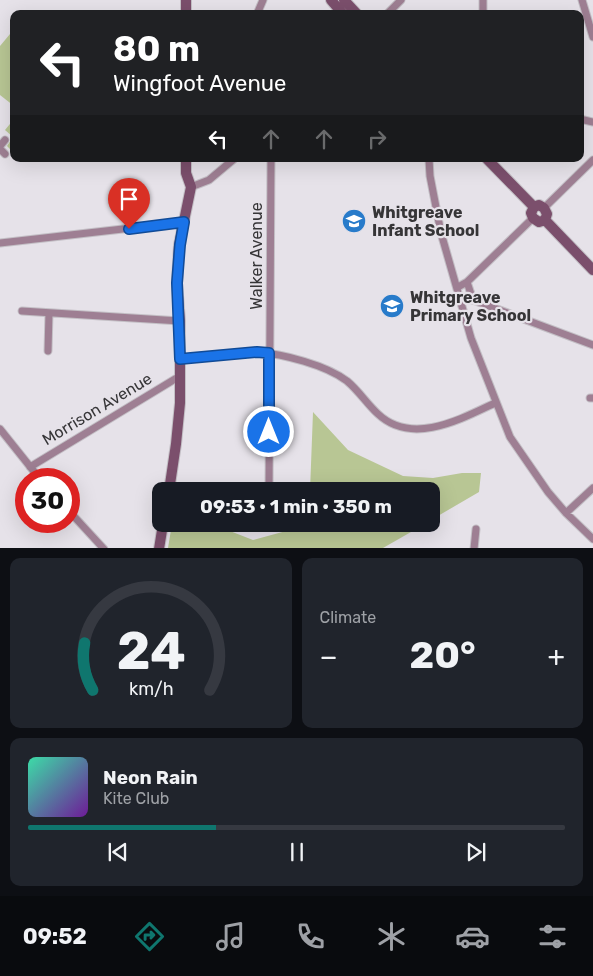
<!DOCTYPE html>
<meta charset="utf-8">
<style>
:root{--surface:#171b24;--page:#20242c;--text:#f1f3f6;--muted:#9ea1a6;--line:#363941;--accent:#0f766e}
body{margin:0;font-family:Rubik,sans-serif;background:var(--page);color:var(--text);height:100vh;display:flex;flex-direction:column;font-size:19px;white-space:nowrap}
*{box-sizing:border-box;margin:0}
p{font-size:16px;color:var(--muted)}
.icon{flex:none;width:28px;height:28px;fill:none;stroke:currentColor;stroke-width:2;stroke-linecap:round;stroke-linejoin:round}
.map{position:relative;height:548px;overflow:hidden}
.sheet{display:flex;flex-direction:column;gap:10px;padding:10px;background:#0d0f14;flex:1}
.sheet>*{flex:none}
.hud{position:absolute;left:10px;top:10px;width:574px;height:152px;border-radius:10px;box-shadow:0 5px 20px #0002;background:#202124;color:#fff;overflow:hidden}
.speed{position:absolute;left:15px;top:468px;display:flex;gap:10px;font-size:25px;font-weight:700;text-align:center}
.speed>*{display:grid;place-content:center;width:65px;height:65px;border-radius:50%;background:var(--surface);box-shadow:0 5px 20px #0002;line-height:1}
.speed .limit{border:8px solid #d22;background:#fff;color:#111}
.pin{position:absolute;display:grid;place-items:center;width:42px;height:42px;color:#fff;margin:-51px -21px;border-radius:50% 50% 50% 0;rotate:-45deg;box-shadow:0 0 5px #0007}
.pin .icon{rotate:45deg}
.me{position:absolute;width:55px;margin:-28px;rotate:0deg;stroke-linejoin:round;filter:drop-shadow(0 0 4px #0008)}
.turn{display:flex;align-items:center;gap:18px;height:105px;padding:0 20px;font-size:22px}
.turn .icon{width:65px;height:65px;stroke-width:2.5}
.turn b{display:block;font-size:35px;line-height:42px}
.lanes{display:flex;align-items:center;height:48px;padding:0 20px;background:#0003;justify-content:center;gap:25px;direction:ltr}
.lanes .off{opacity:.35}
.big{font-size:38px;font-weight:700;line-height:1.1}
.sheet .card{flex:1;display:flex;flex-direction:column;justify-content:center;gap:8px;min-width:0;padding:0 18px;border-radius:10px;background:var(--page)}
.sheet .dial{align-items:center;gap:0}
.dial svg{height:130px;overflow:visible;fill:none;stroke:var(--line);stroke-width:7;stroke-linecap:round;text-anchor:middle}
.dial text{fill:var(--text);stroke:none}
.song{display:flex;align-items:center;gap:15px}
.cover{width:60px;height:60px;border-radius:8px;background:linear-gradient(135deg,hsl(160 70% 55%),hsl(280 70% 35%))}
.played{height:5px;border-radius:2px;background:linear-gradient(90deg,var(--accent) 35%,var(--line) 35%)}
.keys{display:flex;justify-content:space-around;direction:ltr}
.heat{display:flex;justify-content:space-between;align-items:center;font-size:28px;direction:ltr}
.sheet .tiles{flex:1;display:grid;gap:10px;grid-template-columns:1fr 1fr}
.card:last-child{grid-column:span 2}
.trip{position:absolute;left:152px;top:482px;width:288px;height:50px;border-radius:10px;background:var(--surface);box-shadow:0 5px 20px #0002;font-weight:700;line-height:50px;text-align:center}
.menu{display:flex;height:80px;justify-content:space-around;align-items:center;background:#090b0e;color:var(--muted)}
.menu .icon{width:35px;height:35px}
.menu .on{color:var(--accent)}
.menu b{font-size:22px;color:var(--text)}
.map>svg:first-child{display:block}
.green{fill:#b8c694}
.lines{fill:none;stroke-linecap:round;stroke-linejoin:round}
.street-casing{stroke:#c3bfc5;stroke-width:9}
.secondary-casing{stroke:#c3bfc5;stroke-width:12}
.street{stroke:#9e7f93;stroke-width:7}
.secondary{stroke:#7b4f6c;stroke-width:10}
.route-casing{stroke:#114b97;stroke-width:12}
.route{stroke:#1a73e8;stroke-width:9}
.labels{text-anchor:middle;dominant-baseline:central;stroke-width:4.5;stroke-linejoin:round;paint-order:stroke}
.poi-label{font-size:16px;font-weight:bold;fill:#363537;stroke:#e6e2e9;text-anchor:start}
.street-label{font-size:16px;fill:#363537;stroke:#e6e2e9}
</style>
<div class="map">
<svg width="593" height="549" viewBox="0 0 593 549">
<rect width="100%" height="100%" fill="#e6e2e9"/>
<!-- green -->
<path class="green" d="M10,34L14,37V106L0,95V46Z
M14,119V153L7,146L13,137L5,130Z
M313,412L348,450L403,476L433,478L462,473H481L479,492L431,520V491H310Z
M172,524H212L253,540L308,525V524H425L383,548H168Z"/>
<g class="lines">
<!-- street casing -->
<g class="street-casing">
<path id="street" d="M582,0L593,37
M257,14L263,0
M387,14L401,0
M483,14V0
M580,119L593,122
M0,146L5,140
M0,149L5,154
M429,159L430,176L441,233L471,338L510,437L548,492L566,513L593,539
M191,187L209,180L234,159
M544,208L593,160
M0,243L184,222
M467,282L473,300
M458,287L467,282L533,218
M462,300H473L593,345
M22,311L180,321
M48,351L49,313
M180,359L257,352C283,354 326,365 347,381C359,391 367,404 378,414C412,446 461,419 495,403
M590,398H593
M0,429L40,479
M30,467L180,376
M269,491L271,159
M69,511L104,549
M566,513L593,488
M474,549L476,529"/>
</g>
<!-- secondary casing -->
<g class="secondary-casing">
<path id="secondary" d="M331,0L343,14
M344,0L357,14
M186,14V0
M487,159L534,207
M534,207L531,213L533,218L539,222L545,220
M534,207L539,205L544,208L547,214L545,220
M545,220L593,270
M169,491L176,444L180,403V321L177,283L179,245L191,187L186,173V159
M159,549L163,524"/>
</g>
<!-- street -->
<use href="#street" class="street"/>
<!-- secondary -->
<use href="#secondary" class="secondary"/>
</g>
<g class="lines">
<!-- route casing -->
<g class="route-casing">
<path id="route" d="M129,229L184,222L180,245L177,283L180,359L257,352L269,353V432"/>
</g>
<!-- route -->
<use href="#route" class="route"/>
</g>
<!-- icons -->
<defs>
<g id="school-disc" transform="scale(1.25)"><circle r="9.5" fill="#287bca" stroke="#e6e2e9"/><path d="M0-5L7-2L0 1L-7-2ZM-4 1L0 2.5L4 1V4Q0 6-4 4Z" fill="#fff"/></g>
</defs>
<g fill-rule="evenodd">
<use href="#school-disc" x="354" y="221"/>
<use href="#school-disc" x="392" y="306"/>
</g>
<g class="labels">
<!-- poi labels -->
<g class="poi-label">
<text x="372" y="212">Whitgreave<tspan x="372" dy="18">Infant School</tspan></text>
<text x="410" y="297">Whitgreave<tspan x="410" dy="18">Primary School</tspan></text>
</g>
<!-- street labels -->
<g class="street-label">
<text transform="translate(256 256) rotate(-90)">Walker Avenue</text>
<text transform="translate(97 409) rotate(-31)">Morrison Avenue</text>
</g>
</g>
</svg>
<div class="speed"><div class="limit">30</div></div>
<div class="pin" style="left:129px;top:229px;background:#d93025"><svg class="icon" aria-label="arrive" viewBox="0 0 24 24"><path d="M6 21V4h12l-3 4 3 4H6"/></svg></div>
<svg class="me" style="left:269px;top:432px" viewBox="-20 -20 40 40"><circle r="17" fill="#1a73e8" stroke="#fff" stroke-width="3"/><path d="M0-11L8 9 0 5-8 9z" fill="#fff"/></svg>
<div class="trip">09:53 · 1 min · 350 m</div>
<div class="hud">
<div class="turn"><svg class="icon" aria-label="left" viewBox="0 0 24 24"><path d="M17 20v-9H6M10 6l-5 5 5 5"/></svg><div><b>80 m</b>Wingfoot Avenue</div></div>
<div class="lanes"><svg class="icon" aria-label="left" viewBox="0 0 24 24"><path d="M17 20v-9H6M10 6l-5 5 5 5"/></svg><svg class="icon off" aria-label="ahead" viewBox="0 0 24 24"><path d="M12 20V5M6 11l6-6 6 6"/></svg><svg class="icon off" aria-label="ahead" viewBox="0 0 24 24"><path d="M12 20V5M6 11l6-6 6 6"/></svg><svg class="icon off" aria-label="right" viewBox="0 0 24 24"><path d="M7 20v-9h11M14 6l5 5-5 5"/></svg></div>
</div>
</div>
<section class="sheet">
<div class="tiles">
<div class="card dial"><svg viewBox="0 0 100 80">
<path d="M14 69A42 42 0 1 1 86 69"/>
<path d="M14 69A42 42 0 0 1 9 40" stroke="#0f766e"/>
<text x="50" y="56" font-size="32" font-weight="700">24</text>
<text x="50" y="72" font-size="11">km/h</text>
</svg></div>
<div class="card"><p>Climate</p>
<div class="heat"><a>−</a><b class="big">20°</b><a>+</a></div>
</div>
<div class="card">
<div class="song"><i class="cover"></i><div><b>Neon Rain</b><p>Kite Club</p></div></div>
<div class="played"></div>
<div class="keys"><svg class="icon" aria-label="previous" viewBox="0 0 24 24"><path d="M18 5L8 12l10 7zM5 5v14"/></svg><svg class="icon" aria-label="pause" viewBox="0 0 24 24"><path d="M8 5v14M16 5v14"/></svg><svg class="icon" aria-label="next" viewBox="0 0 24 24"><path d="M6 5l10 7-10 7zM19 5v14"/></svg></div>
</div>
</div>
</section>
<nav class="menu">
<b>09:52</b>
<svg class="icon on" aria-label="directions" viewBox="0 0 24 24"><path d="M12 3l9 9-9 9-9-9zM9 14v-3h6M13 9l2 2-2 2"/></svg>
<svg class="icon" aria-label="music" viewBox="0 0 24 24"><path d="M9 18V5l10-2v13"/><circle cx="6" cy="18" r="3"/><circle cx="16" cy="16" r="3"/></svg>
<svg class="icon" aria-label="phone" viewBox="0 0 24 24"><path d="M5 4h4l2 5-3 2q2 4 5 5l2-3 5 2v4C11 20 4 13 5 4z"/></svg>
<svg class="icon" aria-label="climate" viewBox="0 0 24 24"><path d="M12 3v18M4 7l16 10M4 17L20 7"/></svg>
<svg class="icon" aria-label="car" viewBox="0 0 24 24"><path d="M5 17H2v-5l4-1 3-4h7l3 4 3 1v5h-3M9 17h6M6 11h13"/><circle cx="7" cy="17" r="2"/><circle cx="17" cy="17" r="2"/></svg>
<svg class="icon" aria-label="filters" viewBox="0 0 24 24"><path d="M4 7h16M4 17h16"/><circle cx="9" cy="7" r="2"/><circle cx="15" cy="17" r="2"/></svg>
</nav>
